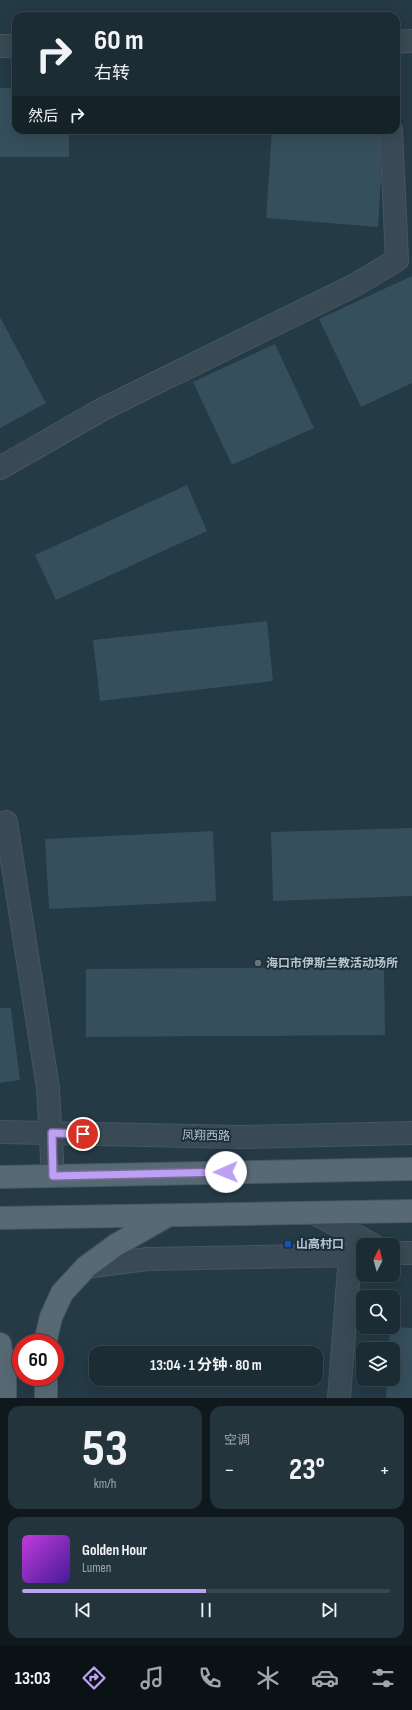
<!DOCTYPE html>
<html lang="zh">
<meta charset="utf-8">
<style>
:root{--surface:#1b2c34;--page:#24343c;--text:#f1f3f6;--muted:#a0a7ac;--line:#39484f;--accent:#bca0f2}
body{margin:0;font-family:"Sofia Sans Condensed","Noto Sans SC",sans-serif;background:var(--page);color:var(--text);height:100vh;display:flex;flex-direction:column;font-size:15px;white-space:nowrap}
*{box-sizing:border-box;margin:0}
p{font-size:13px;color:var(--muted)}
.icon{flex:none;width:22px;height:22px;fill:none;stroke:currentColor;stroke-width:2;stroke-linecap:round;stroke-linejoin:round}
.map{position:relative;height:1398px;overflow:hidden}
.sheet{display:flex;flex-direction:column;gap:8px;padding:8px;background:#0f181d;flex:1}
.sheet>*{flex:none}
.top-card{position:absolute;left:12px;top:12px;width:388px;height:122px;border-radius:12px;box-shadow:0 4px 16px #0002,0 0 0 1px var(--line);background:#1b2c34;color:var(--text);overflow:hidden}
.needle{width:26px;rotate:6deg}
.tools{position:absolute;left:356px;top:1238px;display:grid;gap:8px}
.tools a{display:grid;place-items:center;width:44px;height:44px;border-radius:8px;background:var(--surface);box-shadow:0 4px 16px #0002,0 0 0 1px var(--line);font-size:20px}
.speed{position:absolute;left:12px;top:1334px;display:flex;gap:8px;font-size:20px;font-weight:700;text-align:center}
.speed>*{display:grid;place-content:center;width:52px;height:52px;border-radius:50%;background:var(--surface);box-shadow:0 4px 16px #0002,0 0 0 1px var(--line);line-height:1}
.speed .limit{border:6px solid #d22;background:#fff;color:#111}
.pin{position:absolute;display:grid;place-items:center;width:34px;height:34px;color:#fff;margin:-17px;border:2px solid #fff;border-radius:50%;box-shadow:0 1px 4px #0007}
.me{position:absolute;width:44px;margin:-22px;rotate:269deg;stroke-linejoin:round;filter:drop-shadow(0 0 3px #0008)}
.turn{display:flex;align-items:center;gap:14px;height:84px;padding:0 16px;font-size:18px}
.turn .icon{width:52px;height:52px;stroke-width:2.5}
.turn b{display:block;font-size:28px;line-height:34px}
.then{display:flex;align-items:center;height:38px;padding:0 16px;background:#0003;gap:8px;font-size:15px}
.big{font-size:30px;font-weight:700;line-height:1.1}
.sheet .tile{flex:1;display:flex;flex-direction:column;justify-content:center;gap:6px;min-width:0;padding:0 14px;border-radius:12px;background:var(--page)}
.sheet .dial{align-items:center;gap:0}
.dial b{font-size:52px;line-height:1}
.song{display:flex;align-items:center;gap:12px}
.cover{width:48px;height:48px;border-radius:6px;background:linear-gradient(135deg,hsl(290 70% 55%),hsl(260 70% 35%))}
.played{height:4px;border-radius:2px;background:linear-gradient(90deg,var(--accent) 50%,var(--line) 50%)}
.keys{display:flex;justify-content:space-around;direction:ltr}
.heat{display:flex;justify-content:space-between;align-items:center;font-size:22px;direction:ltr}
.sheet .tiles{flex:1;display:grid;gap:8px;grid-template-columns:1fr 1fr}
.tile:last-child{grid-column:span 2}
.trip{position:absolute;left:89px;top:1346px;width:234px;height:40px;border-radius:12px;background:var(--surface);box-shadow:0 4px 16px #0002,0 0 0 1px var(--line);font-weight:700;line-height:40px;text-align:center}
.menu{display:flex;height:64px;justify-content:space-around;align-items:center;background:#0b1215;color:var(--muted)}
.menu .icon{width:28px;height:28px}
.menu .selected{color:var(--accent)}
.menu b{font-size:18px;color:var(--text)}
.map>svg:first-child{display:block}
.building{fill:#364f5c}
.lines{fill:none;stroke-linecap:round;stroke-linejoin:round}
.minor-casing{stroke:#455661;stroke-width:24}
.major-casing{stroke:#455661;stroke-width:24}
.minor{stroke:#394a54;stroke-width:22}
.major{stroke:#576a74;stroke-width:22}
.route-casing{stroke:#7a689d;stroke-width:10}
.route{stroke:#bca0f2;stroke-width:7}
.worship-dot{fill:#6b7280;stroke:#1d2f3a;stroke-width:1.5}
.transit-dot{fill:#1a4fb4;stroke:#1d2f3a;stroke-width:1.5}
.labels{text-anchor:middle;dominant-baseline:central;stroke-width:4;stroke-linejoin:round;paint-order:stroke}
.poi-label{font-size:12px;font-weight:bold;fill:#b6c5ce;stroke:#1d2f3a;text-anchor:start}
.street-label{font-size:12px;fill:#b6c5ce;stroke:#1d2f3a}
</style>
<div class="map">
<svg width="412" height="1398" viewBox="0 0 412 1398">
<rect width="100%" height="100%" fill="#243a45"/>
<!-- building -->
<path class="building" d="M0,88H16V130H69V157H0Z
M272,130H379L381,178L378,227L266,218Z
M412,276V383L361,407L319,319Z
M0,317L46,403L0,428Z
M275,344L314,428L232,465L193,382Z
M187,485L207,531L56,600L35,555Z
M267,621L273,681L100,701L93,640Z
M412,828V896L273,901L271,832Z
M213,831L216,901L49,909L45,839Z
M384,967L385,1035L86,1037V969Z
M0,1008H11L20,1080L0,1083Z
M390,1327L412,1328V1398H386L387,1379H393V1349H389Z"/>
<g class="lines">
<!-- minor casing -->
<g class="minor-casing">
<path id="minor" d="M396,42L412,41
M0,46H16
M0,468L103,409L355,285L397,260L391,130
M6,822L48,1088L53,1176
M0,1132L241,1137L412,1133
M314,1213L373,1245
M393,1253H412
M86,1267L147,1259L363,1255
M339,1398L350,1256"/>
</g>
<!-- major casing -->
<g class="major-casing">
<path id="major" d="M0,1177L412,1169
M0,1218L412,1211
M45,1343L51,1317L62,1293L86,1267L116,1245L167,1216
M0,1344L5,1377V1398
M46,1377V1398"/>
</g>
<!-- minor -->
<use href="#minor" class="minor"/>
<!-- major -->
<use href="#major" class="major"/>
</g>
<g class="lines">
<!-- route casing -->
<g class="route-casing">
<path id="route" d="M83,1134L52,1133L53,1176L226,1172"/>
</g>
<!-- route -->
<use href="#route" class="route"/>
</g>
<!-- markers -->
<circle class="worship-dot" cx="258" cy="963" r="4"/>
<rect class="transit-dot" x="284" y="1240" width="8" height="8" rx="2"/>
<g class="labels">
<!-- poi labels -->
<g class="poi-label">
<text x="266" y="963">海口市伊斯兰教活动场所</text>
<text x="296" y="1244">山高村口</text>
</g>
<!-- street labels -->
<g class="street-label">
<text transform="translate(206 1136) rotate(1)">凤翔西路</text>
</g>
</g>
</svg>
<div class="tools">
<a><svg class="needle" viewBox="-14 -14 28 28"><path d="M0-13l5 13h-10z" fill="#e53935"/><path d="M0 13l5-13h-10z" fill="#a0a7ac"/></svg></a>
<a><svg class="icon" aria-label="search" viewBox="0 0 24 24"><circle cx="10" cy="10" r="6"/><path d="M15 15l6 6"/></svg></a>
<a><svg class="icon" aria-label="layers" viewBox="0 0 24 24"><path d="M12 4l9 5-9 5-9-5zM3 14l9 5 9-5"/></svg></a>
</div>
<div class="speed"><div class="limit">60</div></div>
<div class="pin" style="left:83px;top:1134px;background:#d93025"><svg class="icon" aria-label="arrive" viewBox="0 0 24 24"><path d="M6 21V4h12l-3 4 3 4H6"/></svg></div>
<svg class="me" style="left:226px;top:1172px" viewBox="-20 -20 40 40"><circle r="19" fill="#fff"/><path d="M0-13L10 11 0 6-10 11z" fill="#bca0f2"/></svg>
<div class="trip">13:04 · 1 分钟 · 80 m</div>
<div class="top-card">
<div class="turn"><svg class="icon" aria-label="right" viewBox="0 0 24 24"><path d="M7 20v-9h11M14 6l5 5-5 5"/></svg><div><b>60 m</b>右转</div></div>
<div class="then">然后<svg class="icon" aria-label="right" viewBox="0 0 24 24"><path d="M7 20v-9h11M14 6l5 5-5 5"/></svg></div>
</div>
</div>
<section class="sheet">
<div class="tiles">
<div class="tile dial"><b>53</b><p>km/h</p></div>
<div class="tile"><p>空调</p>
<div class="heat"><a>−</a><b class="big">23°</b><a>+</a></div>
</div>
<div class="tile">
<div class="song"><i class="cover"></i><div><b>Golden Hour</b><p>Lumen</p></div></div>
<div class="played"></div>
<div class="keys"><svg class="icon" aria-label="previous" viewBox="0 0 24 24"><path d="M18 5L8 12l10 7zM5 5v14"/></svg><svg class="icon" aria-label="pause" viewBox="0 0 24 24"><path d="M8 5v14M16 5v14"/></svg><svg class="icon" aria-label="next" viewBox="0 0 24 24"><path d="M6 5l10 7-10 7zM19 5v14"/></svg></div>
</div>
</div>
</section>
<nav class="menu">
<b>13:03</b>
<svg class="icon selected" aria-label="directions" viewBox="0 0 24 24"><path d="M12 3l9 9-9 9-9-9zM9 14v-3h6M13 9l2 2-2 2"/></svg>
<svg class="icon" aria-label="music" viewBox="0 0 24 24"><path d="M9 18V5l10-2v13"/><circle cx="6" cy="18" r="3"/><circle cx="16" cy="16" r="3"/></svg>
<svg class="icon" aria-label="phone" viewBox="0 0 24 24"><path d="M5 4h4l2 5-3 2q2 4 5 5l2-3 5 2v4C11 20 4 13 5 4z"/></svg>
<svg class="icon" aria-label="climate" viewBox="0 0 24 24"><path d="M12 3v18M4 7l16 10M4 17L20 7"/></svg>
<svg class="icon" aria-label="car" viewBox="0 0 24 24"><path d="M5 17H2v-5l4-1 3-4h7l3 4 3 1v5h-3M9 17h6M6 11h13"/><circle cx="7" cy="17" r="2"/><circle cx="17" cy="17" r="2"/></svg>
<svg class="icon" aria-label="filters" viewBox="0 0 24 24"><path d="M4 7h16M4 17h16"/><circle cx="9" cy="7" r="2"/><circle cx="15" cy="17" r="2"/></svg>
</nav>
